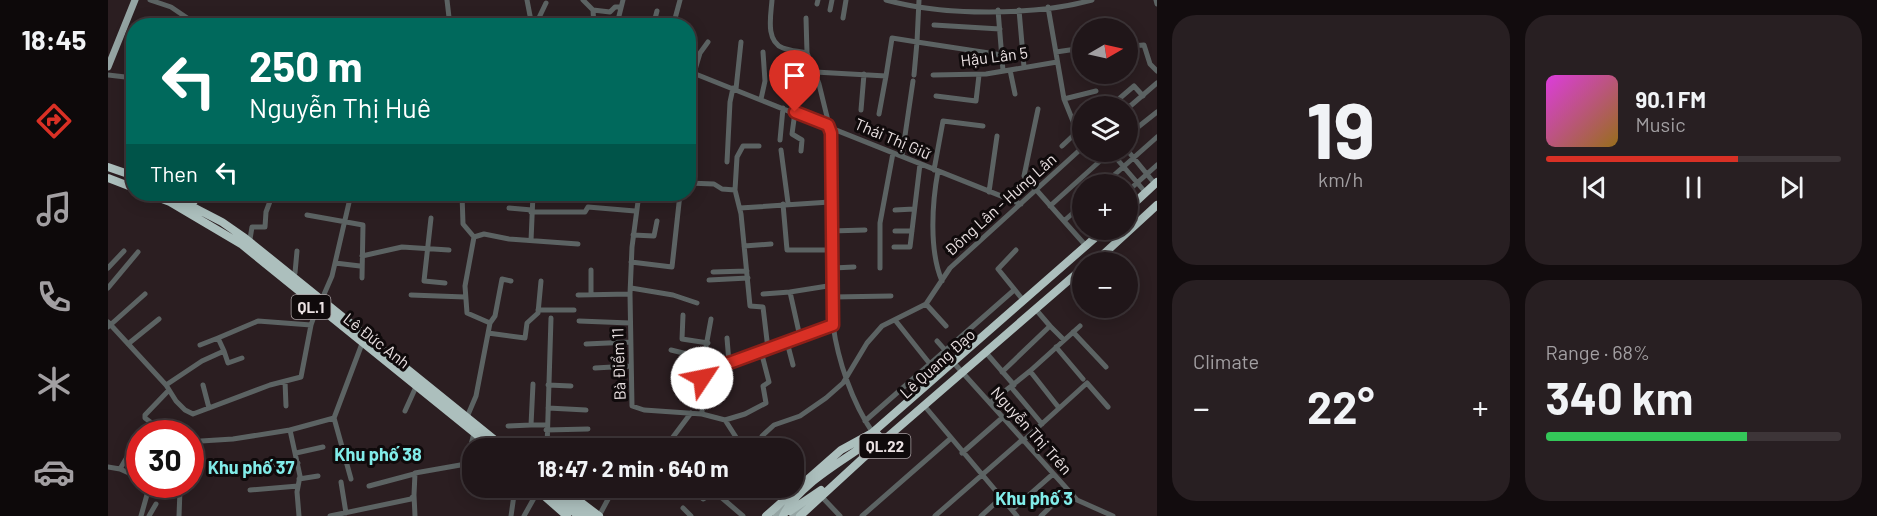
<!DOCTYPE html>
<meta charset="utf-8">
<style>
:root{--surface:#201619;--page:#281f22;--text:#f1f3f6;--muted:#a29fa2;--line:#3d3538;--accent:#d93025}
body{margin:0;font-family:Barlow,sans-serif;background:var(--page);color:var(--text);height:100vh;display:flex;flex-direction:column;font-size:22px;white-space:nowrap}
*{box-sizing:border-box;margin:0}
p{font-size:20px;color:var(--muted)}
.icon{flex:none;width:33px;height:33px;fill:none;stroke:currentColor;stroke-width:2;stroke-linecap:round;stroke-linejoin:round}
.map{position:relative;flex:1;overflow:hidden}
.drawer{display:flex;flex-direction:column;gap:15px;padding:15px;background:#120c0e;width:720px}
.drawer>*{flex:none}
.top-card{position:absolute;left:18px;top:18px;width:570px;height:183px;border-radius:24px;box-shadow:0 3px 15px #0003,0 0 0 2px var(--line);background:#00695c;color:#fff;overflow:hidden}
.needle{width:39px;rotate:81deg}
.controls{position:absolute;left:964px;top:18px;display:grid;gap:12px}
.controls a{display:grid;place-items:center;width:66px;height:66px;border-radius:50%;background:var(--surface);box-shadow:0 3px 15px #0003,0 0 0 2px var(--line);font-size:30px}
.speed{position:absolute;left:18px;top:420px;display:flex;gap:12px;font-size:30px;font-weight:700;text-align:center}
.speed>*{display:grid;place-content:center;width:78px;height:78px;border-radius:50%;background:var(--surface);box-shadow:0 3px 15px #0003,0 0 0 2px var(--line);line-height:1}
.speed .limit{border:9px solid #d22;background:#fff;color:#111}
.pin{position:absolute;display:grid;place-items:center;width:51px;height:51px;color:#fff;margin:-62px -26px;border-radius:50% 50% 50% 0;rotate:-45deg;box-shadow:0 0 6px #0007}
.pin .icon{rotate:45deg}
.me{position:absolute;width:66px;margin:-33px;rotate:56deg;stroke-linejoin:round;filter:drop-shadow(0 0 4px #0008)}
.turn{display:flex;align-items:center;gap:21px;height:126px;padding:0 24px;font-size:27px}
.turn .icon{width:78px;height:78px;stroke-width:2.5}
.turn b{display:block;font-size:42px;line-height:51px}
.then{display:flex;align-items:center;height:57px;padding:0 24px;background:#0003;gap:12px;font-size:22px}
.big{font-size:45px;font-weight:700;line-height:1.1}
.drawer .card{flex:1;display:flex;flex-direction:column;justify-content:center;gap:9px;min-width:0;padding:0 21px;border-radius:24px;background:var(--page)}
.drawer .dial{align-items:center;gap:0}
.dial b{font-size:78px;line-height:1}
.song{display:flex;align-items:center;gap:18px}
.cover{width:72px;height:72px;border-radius:9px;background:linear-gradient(135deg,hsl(300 70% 55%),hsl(40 70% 35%))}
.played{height:6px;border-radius:3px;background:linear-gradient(90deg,var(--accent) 65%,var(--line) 65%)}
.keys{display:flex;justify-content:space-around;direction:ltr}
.heat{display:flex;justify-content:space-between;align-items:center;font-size:33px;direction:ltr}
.charge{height:9px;border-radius:4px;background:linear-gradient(90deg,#34c759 68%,var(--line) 0)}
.drawer .tiles{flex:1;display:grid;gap:15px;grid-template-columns:repeat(2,1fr)}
.trip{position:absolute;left:354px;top:438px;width:342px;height:60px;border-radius:24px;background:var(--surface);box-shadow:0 3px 15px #0003,0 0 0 2px var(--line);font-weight:700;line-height:60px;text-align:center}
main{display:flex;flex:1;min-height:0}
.tabs{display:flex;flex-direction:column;width:108px;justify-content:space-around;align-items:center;background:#0d090a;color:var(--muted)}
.tabs .icon{width:42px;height:42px}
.tabs .selected{color:var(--accent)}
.tabs b{font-size:27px;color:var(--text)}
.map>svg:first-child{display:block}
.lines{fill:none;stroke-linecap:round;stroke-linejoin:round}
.minor{stroke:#5c6363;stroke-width:5}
.major{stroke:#95a5a4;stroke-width:7}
.highway{stroke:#acbfbd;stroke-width:8}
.route-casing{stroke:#8d1f18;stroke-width:15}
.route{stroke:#d93025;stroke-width:10}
.labels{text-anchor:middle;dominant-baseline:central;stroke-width:6;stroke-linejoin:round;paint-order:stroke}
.shield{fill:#0f0a0b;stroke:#a8a0a2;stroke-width:1.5}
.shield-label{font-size:15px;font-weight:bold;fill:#eae1e2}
.street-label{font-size:16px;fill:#eae1e2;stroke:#0f0a0b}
.neighbourhood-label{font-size:18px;font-weight:bold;fill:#81ece9;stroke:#0f0a0b}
</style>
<main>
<nav class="tabs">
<b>18:45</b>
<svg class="icon selected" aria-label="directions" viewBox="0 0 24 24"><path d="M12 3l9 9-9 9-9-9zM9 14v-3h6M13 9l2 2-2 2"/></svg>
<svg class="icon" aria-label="music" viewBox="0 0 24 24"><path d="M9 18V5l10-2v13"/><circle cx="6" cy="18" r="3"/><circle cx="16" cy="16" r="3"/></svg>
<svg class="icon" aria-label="phone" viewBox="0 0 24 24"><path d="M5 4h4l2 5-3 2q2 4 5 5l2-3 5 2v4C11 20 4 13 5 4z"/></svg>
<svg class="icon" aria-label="climate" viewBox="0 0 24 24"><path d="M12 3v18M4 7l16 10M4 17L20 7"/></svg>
<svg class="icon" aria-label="car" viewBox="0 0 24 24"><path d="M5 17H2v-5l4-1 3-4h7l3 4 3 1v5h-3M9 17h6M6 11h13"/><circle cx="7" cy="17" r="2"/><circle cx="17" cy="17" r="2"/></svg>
</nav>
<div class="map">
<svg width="1049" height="516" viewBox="0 0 1049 516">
<rect width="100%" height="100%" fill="#2b1e21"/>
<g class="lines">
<!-- minor -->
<path class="minor" d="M42,0L63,7L91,26
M339,0L342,26
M419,0L424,26
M475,0L485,10
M664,0C663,15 657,41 675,48C683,51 691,51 699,53L711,84L723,133L725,325C730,361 744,402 765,433
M778,0C836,16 926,16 984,0
M1048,0L1049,4
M709,4L710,0
M940,7L956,99L975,146
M722,10L724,0
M890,10L895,71
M911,10L916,67
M698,18L699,53
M735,18L738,0
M510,20L515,0
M826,25L892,29
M427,26L438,3
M486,26L485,10L502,12L507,7H513
M545,26L549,11
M565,26L572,0
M1020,39L1023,46L1036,45L1042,64L1049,71
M948,52L975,48
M902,70L907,94
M580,71L913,204
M707,72L778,76L784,38L809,42L811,0
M586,73L592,53L600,42
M0,75L26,78
M806,75L809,42L894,55
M825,75L878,74L949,62
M628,89L633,42
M828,96L868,101L871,75
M1012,98L1026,86L1035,96
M653,99L657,81L655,52
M956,99L988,91
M1020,108L1049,83
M930,109L916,176L979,247
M753,110L756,74
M687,112L684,134L694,140L693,151
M771,114L778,76
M580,115H583
M1020,135L1049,112
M672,140L675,108
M954,146L969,132
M673,150L680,203
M1020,151L1047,184
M1003,152L1038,193
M794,156L805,81
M619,162L622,102L625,88
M826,170L835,121L875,126
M830,171C824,203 821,251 834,281
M580,183L606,184L614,189L627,190L629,157L635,146H651
M996,184L1049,137
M627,190L633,214L642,306L655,307L660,349
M1020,191L1049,165
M881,192L889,136
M291,194L354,199
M354,194L355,224L366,237L357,286L359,313L382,323L368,396L359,417
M531,194L524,247L522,294L524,406L536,410L594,414L617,420L635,448
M675,204L679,250H724
M942,206L1002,152
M401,208L424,210
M632,208L722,202
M787,210L806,209
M423,212H477L480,207L527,211
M199,215L255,225L254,278
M323,218L316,281L337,283
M956,221L975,204
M723,231L757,230
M787,231H804
M525,235L546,236L549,221
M366,237L376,234L401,239L470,244
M142,239L144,227H157L158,212L164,196
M423,241L425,194
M636,246L663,244
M786,247H802L812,164
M908,250L890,269L915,300
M254,256L294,247L341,250
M523,262L564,267L572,194
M227,263L252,266
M0,268L16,251
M725,268L746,267
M772,268V223L785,153
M483,270V294
M605,272L639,271
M187,273L189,251
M601,280L640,278
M0,288L30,252
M523,288L565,295L589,303
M682,292L726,285
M655,294L682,292L692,337
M303,295L357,297
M470,295L522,294
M725,297L783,296
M214,299L224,276L243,194
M818,304L838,326
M430,310H466
M930,312L942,326
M575,315L574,339L600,343
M787,320L822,364
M471,321L522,323
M0,322L58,385L68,401L77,410L85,414L162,385L193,377L203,325L209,308
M382,323L387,316L394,279L403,281
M0,327L37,294
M965,332L998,367
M380,333L417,338L419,323L430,313L433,281
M619,338L621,363
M829,341L837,350
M679,342L685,365
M20,344L51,319
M478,344L522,342
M92,345L110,338
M948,347L975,379
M563,350L596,358
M116,351L110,338L150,321L203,325
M880,355L906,385
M845,362L969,500L1005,516
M487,368L522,366
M595,370L624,362L725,325
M922,371L972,326
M894,372L942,326L956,340
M177,381L178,406
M425,384L423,425H438
M58,385L94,361L116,351L120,363L134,358
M95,385L101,408
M440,385L463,386
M903,387L934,424
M572,388L575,380L594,381
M882,403L922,371L951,408
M440,408L478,410
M819,409L909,516
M297,411L307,389
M594,414L595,363L603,319
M226,418L243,479
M617,420L637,414L658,403L655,386L661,382L653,351
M757,421L905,291
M400,426L423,425
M438,430L480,429
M33,434L44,423
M58,434L37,418V415L60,391
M93,441L125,439L182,430
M915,441L979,383L1000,407
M439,448L443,318
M567,448L565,437L583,413
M650,448L653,446L654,436L666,425L692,416L718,398L735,383L759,343L774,326L818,304L842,268L975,147
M82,450L88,453
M22,451L32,456
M188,453L215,447
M854,453L894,418
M0,467L12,469L32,478
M153,467L190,463
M12,469L32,435
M191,479L210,476
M233,482L238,513
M261,486L306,474
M583,488L595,499L607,492L635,516
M142,490L190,486
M306,495L307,516
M713,496L732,516
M575,508L583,516
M904,510L945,474
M33,516L42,484
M41,516L48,504
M71,516L72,490
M191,516L189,492L192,476L182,430L226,418L255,341
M222,516L303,499L306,495L307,473L358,464L366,433
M403,516L407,488
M416,516L430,491
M491,516L506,488
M754,516L842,439
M827,516L914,440
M873,516L893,498
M933,516L960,490"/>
<!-- major -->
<path class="major" d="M0,67L27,0
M668,516L678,508
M685,516L701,502"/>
<!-- highway -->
<path class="highway" d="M0,167L26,176
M0,178L26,188
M41,194L62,202L133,244L385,448
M60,194L114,222L137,238L397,448
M73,194L86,201
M1020,209L1049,182
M987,262L1049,205
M427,488L459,516
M434,488L471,516
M445,488L480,516
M454,488L491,516
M682,511L713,490
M658,516L733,450L764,433L996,230
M675,516C691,482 742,458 770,435
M692,516L754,459L975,268"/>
</g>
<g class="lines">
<!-- route casing -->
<g class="route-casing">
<path id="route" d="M594,378L595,370L624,362L725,325L723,133L720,125L687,112"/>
</g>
<!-- route -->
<use href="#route" class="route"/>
</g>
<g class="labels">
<!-- shield labels -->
<g class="shield">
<rect x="183.5" y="295" width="39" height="24" rx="4.5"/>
<rect x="751.5" y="434" width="51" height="24" rx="4.5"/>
</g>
<g class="shield-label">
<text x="203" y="307">QL.1</text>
<text x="777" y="446">QL.22</text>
</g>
<!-- street labels -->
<g class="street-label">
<text transform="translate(886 56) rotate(-7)">Hậu Lân 5</text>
<text transform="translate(785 138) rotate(23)">Thái Thị Giữ</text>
<text transform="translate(892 204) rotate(-42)">Đông Lân - Hưng Lân</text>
<text transform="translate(269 340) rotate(38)">Lê Đức Anh</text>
<text transform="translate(829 363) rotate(-42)">Lê Quang Đạo</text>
<text transform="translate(510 364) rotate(-92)">Bà Điểm 11</text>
<text transform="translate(924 430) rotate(48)">Nguyễn Thị Trên</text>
</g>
<!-- neighbourhood labels -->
<g class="neighbourhood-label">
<text x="270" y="454">Khu phố 38</text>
<text x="143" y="467">Khu phố 37</text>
<text x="926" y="498">Khu phố 3</text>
</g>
</g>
</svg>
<div class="controls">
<a><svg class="needle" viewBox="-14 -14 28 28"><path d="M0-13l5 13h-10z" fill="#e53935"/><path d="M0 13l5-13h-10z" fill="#a29fa2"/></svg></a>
<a><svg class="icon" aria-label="layers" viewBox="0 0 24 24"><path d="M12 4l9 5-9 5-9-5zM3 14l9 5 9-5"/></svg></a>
<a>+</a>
<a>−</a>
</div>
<div class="speed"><div class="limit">30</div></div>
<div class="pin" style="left:687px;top:112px;background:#d93025"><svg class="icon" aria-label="arrive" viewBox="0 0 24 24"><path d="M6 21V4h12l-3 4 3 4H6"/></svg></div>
<svg class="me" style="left:594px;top:378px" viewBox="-20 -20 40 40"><circle r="19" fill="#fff"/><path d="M0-13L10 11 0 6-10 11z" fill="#d93025"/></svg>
<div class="trip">18:47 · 2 min · 640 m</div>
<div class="top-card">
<div class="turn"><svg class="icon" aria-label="left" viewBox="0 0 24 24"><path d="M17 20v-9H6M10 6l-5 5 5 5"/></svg><div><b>250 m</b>Nguyễn Thị Huê</div></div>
<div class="then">Then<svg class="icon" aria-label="left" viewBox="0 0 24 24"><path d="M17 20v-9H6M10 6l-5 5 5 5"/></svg></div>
</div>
</div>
<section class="drawer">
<div class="tiles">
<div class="card dial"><b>19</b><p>km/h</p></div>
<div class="card">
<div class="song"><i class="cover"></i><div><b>90.1 FM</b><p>Music</p></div></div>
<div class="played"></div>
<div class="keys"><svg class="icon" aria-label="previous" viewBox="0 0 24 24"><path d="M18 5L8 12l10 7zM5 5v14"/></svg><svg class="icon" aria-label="pause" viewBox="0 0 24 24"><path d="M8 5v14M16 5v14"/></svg><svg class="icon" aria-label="next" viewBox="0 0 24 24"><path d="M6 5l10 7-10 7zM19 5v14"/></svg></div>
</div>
<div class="card"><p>Climate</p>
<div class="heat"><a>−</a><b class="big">22°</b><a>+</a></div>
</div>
<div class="card"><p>Range · 68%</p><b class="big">340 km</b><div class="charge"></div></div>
</div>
</section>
</main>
